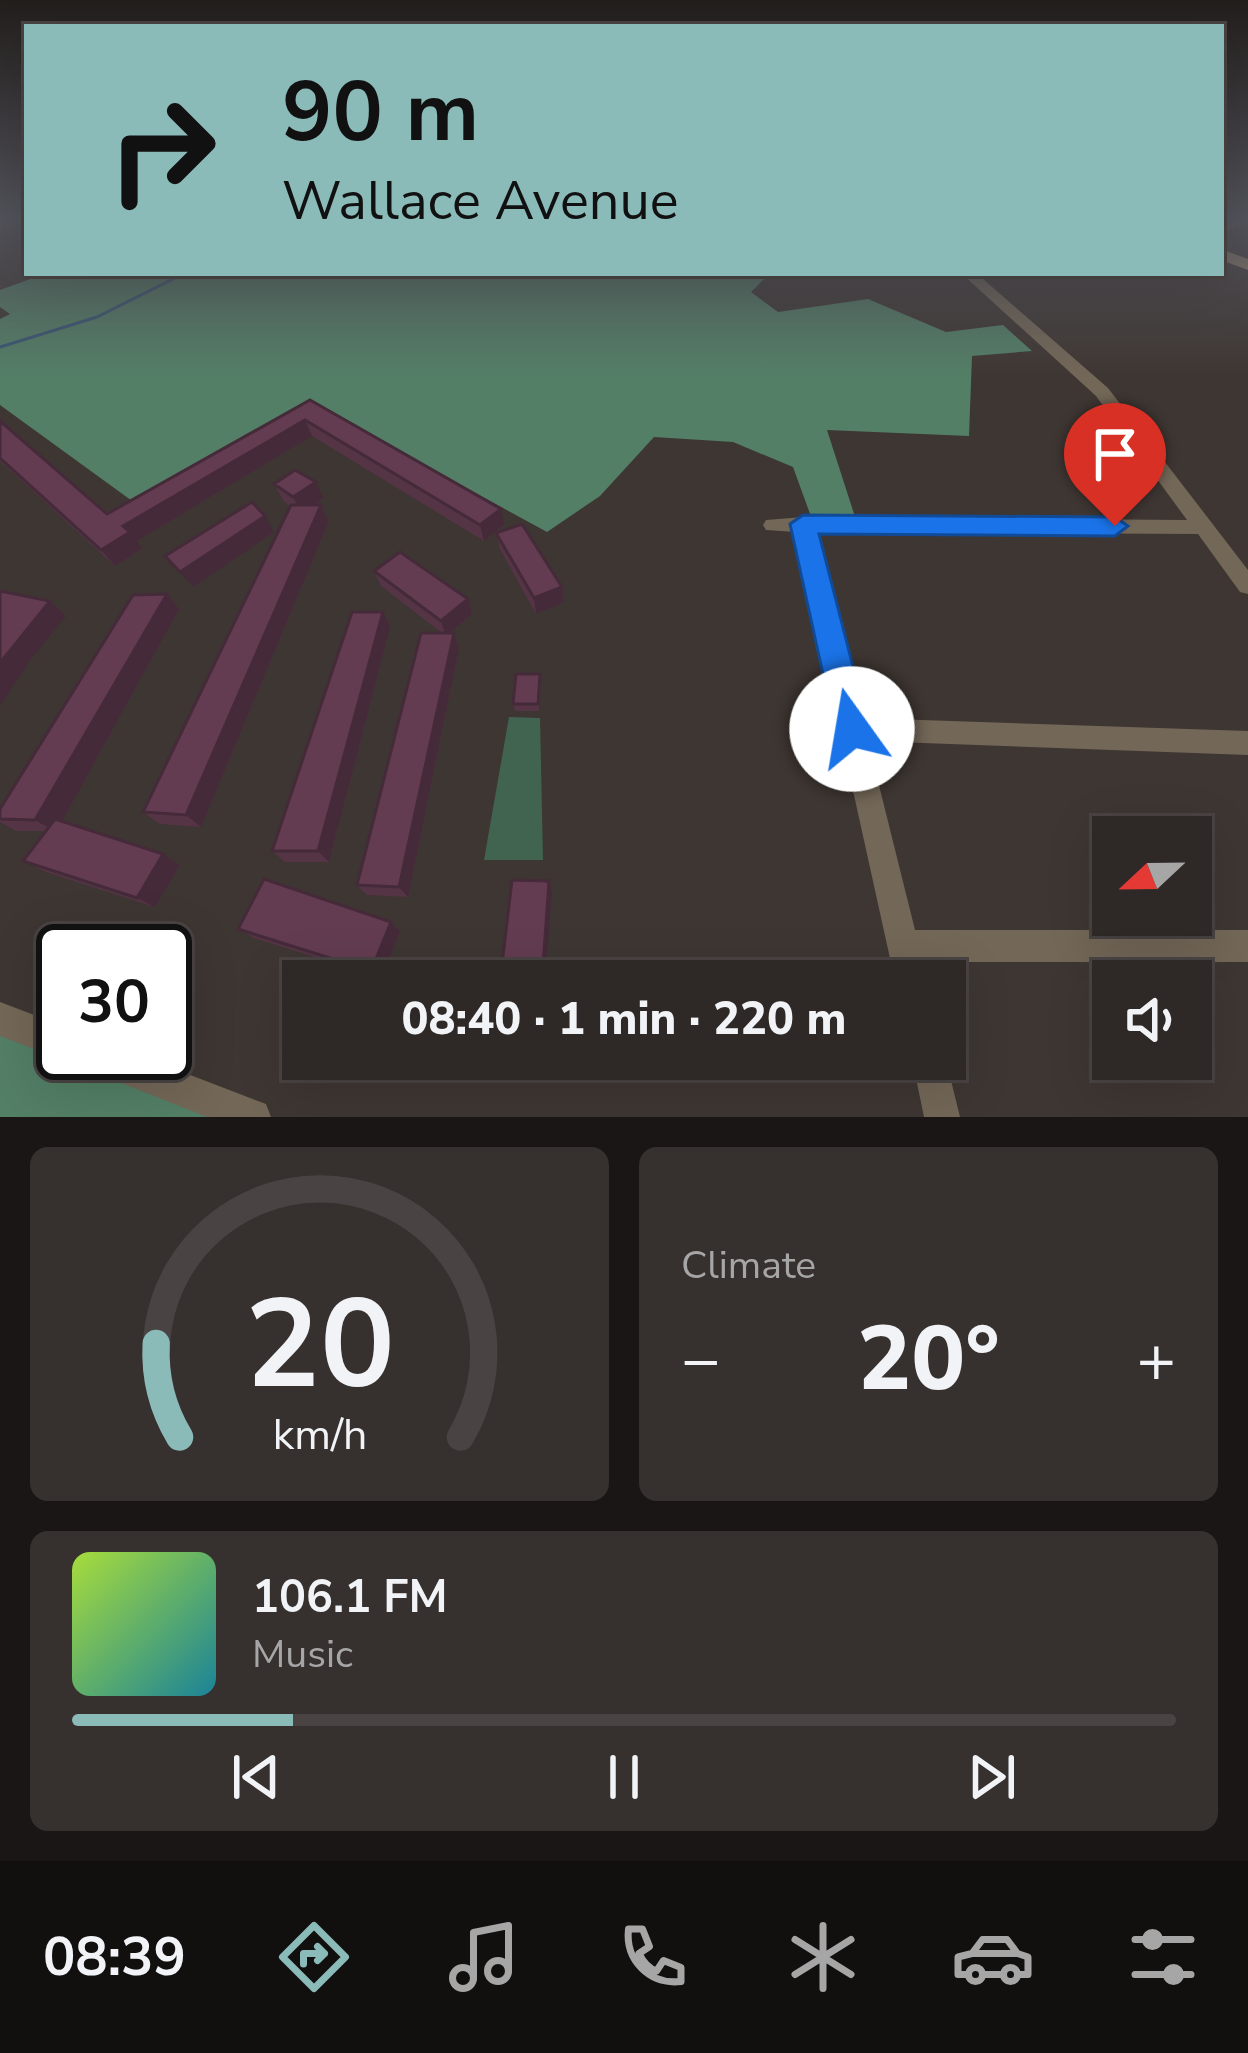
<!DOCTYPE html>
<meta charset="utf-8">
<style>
:root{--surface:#2e2826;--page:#36302e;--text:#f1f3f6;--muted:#a7a6a7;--line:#494443;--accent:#8bbbb9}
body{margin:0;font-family:"Nunito Sans",sans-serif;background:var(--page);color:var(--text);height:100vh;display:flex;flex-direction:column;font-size:45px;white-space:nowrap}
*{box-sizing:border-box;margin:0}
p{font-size:39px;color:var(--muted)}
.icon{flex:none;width:66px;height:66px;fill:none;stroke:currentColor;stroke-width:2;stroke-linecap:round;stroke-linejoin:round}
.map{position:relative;height:1117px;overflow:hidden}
.sheet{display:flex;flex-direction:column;gap:30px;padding:30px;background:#191615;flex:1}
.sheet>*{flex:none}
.banner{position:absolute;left:24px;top:24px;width:1200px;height:252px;border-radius:0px;box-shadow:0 12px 48px #0002,0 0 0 3px var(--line);background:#8bbbb9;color:#111;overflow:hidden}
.needle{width:78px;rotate:248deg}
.controls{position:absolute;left:1092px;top:816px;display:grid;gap:24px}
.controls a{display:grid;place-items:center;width:120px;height:120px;border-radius:0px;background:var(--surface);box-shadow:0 12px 48px #0002,0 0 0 3px var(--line);font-size:60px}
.speed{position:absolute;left:36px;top:924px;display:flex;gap:24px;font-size:60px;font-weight:700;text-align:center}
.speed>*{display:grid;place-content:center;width:156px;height:156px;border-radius:50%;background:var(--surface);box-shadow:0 12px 48px #0002,0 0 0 3px var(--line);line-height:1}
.speed .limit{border:6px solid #111;border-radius:18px;background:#fff;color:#111}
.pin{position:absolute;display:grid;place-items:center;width:102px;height:102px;color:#fff;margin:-123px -51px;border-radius:50% 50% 50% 0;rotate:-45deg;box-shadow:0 0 12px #0007}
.pin .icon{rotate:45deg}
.me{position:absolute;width:132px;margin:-66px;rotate:347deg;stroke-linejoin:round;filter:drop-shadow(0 0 9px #0008)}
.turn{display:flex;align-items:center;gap:42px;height:252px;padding:0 60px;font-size:54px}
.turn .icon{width:156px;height:156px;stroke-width:2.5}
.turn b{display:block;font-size:84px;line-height:102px}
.big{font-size:90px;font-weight:800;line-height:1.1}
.sheet .card{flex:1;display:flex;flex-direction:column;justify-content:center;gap:18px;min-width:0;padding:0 42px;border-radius:18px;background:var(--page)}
.sheet .dial{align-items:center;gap:0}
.dial svg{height:312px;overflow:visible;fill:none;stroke:var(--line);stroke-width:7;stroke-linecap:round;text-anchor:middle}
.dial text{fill:var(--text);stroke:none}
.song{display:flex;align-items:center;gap:36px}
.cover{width:144px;height:144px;border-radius:18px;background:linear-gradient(135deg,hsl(80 70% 55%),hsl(190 70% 35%))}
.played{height:12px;border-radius:6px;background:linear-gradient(90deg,var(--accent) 20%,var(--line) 20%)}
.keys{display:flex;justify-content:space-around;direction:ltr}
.heat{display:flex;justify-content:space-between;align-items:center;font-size:66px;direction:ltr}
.sheet .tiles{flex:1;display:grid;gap:30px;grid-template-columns:1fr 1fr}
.card:last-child{grid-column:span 2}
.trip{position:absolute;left:282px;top:960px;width:684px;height:120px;border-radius:0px;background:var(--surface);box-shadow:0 12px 48px #0002,0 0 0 3px var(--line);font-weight:800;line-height:120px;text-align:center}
.tab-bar{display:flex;height:192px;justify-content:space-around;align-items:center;background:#12100f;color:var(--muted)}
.tab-bar .icon{width:84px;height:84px}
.tab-bar .current{color:var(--accent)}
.tab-bar b{font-size:54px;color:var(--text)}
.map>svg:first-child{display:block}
.green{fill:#416450}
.forest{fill:#537f66}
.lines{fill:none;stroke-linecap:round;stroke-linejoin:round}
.stream{stroke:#395675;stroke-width:3}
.minor{fill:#736757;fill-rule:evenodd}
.major{fill:#ad9475;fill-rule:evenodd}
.wall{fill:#553446}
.shaded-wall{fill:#452a39}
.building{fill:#633c51;stroke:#452a39;stroke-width:3}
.route{fill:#1a73e8;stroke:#114b97;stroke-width:3}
</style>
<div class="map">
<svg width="1248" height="1117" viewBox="0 0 1248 1117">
<rect width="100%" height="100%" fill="#3e3632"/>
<!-- green -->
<path class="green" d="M509,717L540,718L543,860H484Z"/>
<!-- forest -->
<path class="forest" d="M47,273H770L751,292L778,312L868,299L946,332L1003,325L1032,351L972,356L969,436L827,430L857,523L813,522L793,467L733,442L654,437L600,496L547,532L316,406L139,506L0,405V319L10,314L0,307V290Z
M0,1024L228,1117H0Z"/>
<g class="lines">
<!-- stream -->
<path class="stream" d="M0,347L97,317L185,273"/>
<!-- minor -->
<path class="minor" d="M0,221H11L0,227Z
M1230,221H1248V222L1221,232V224Z
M961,273H976L1108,388L1248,570V594L1240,592L1198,534L816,532L862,718L1248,731V755L868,741L915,930H1248V962H922L927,981H895L796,532L766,530L763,525L766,520L804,517L1187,520L1096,396Z
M0,1002L63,1026V1053H133L266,1104L271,1117H207L76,1065L72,1056L63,1060L0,1036Z
M945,1056L960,1117H924L912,1059H945Z"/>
<!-- major -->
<path class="major" d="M1221,249L1248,259V270L1221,260Z"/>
</g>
<!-- wall -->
<path class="wall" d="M310,400L504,525L484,541L312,436L137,541L142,548L115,566L0,461V421L107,514Z
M274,484L323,498L314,505L329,521L201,827L160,824L143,812L290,506L283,500Z
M496,533L562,587L564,602L536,614L500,549Z
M374,571L468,599L472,614L450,633H454L459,648L408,897L367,895L357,885L442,633L381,586Z
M167,594L179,609L62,821L163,854L180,865L155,907L46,872L23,861L46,831H16L0,822V809Z
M383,612L390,627L329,862H285L272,851Z
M540,674L539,711H515L513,704Z
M391,922L400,931L382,978L254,938L238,929Z"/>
<!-- shaded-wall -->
<path class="shaded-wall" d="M305,420L312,436L137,541L142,548L115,566L101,550L123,526Z
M316,482L323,498L301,513L293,497Z
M321,505L329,521L201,827L186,815Z
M501,509L504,525L484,541L480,525Z
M265,516L274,532L193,587L180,572Z
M562,587L564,602L536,614L534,598Z
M167,594L179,609L56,832L35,820Z
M468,599L472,614L446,636L441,621Z
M50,601L66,616L32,658L0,706V663Z
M383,612L390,627L329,862L318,851Z
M454,633L459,648L408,897L399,887Z
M163,854L180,865L155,907L137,898Z
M549,881L552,891L545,981H542Z
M391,922L400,931L382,978L371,971Z"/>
<!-- building -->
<path class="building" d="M310,400L501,509L480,525L305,420L123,526L130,532L101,550L0,458V421L107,514Z
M295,470L316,482L293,497L274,484Z
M252,502L265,516L180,572L165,556Z
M291,505H321L186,815L143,812Z
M522,524L562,587L534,598L496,533Z
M400,552L468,599L441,621L374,571Z
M0,591L50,601L0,663Z
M167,594L35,820L0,819V809L133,595Z
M352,612H383L318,851H272Z
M421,633H454L399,887L357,885Z
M516,674H540L538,704H513Z
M55,819L163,854L137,898L23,861Z
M264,879L391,922L371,971L238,929Z
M512,880L549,881L542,981H500Z"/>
<!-- sky -->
<linearGradient id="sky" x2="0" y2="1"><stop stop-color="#221e1c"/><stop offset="0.58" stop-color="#52525a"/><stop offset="1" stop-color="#52525a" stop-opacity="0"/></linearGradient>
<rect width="1248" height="378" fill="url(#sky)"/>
<!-- route -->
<path class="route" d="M803,515L1115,517L1128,526L1115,536L819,534L869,729L864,740L852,745L840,740L835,729L790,524Z"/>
</svg>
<div class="controls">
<a><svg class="needle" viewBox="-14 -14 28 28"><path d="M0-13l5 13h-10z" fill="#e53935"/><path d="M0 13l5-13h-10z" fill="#a7a6a7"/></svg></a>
<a><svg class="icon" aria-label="sound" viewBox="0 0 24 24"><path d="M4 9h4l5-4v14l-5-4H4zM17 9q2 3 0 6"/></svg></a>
</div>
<div class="speed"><div class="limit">30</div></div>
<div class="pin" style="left:1115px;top:526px;background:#d93025"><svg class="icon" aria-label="arrive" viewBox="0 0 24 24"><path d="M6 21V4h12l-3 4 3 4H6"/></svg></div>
<svg class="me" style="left:852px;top:729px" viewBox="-20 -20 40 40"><circle r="19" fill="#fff"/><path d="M0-13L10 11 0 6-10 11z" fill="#1a73e8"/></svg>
<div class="trip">08:40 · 1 min · 220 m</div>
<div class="banner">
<div class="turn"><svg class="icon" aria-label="right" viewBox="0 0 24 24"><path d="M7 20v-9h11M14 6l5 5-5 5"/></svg><div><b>90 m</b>Wallace Avenue</div></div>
</div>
</div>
<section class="sheet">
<div class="tiles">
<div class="card dial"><svg viewBox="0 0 100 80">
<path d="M14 69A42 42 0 1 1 86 69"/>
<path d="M14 69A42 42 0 0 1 8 45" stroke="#8bbbb9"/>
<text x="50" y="56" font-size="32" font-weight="700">20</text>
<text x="50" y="72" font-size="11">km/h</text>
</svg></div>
<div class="card"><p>Climate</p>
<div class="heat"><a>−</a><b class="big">20°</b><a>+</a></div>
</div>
<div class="card">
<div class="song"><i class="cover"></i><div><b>106.1 FM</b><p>Music</p></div></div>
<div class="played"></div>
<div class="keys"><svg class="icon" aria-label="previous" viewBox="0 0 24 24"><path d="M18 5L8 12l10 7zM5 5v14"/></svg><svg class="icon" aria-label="pause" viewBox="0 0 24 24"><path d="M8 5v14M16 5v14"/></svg><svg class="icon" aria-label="next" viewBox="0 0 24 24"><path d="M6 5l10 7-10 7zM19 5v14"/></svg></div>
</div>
</div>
</section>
<nav class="tab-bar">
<b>08:39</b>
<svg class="icon current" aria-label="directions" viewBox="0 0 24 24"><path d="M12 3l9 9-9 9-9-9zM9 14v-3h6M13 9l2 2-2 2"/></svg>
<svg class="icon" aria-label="music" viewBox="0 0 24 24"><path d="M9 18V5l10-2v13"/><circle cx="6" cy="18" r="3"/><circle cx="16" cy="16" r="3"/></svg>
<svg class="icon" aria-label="phone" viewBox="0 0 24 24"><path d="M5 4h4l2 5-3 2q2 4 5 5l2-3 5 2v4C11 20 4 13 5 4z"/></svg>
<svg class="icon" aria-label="climate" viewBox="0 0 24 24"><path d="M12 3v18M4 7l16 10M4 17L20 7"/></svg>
<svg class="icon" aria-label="car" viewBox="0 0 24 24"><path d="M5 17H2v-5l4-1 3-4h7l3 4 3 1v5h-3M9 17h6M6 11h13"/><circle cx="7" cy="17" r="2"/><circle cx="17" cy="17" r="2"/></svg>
<svg class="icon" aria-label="filters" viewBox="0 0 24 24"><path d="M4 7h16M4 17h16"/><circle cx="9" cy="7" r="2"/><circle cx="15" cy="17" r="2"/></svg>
</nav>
